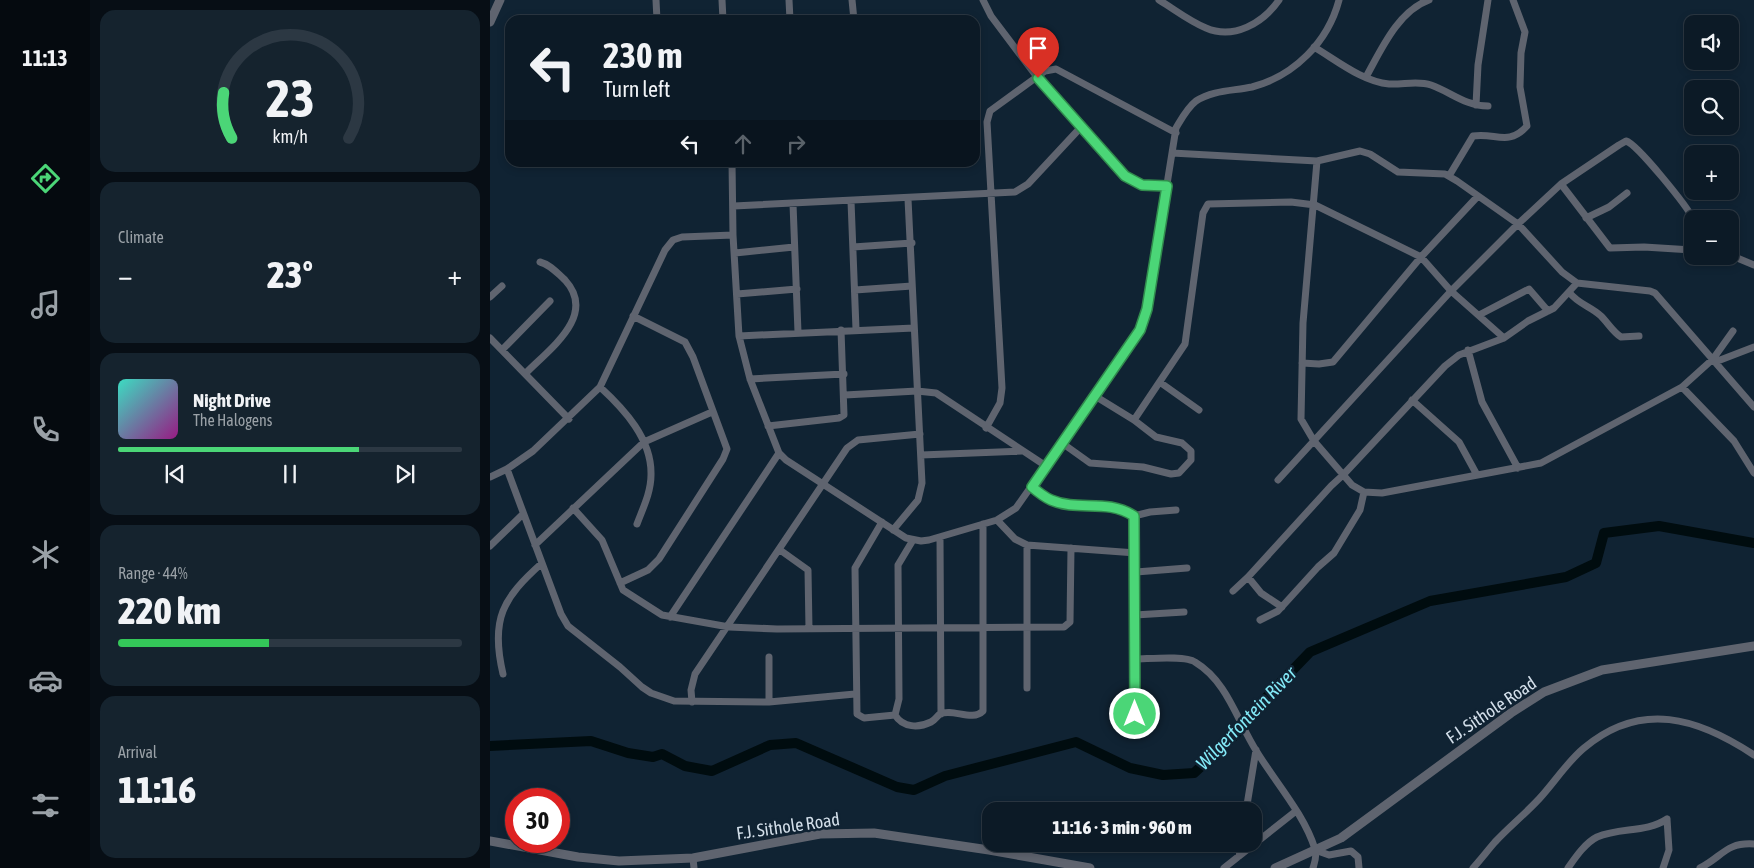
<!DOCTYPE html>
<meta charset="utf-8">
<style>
:root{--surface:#0c1a26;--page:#15232e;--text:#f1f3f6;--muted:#9aa1a7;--line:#2c3843;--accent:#4bd677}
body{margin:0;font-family:"Asap Condensed",sans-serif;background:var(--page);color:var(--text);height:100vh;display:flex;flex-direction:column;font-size:19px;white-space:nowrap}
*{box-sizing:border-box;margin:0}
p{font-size:16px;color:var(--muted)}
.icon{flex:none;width:28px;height:28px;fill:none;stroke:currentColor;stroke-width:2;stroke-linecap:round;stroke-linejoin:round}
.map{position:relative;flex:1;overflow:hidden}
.details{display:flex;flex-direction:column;gap:10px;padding:10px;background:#070e15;width:400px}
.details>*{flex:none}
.banner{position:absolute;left:15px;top:15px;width:475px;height:152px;border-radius:15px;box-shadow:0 2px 8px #0003,0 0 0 1px var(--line);background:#0c1a26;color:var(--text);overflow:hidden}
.tools{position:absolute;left:1194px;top:15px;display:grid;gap:10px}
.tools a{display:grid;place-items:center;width:55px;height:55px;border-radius:10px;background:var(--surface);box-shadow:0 2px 8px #0003,0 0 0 1px var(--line);font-size:25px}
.speed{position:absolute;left:15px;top:788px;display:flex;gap:10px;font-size:25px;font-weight:700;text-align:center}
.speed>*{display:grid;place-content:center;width:65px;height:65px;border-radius:50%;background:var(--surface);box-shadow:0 2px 8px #0003,0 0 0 1px var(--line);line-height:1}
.speed .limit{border:8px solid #d22;background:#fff;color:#111}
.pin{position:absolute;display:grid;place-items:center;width:42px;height:42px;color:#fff;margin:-51px -21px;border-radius:50% 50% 50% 0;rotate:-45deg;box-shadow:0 0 5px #0007}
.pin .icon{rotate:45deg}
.me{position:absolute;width:55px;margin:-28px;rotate:0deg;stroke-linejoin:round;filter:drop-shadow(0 0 4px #0008)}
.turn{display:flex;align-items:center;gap:18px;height:105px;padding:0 15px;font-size:22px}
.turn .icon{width:65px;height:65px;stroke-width:2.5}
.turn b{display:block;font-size:35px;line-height:42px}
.lanes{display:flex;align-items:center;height:48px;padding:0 15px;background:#0003;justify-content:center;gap:25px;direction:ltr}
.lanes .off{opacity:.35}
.big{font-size:38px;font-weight:800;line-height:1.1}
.details .widget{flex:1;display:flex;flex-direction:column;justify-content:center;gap:8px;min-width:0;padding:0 18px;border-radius:15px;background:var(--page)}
.details .dial{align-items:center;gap:0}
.dial svg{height:130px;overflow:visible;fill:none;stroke:var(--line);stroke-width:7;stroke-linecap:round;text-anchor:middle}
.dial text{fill:var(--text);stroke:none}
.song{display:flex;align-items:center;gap:15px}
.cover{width:60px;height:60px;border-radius:8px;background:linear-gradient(135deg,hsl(170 70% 55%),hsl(310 70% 35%))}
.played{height:5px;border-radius:2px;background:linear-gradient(90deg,var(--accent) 70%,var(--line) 70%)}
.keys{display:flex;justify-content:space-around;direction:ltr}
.heat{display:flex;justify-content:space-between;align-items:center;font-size:28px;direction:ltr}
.charge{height:8px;border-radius:4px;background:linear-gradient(90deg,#34c759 44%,var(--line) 0)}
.trip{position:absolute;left:492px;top:802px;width:280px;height:50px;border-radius:15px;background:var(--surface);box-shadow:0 2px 8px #0003,0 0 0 1px var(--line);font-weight:800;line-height:50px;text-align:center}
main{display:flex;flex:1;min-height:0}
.tabs{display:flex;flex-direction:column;width:90px;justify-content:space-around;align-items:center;background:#050a0f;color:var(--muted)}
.tabs .icon{width:35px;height:35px}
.tabs .on{color:var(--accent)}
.tabs b{font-size:22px;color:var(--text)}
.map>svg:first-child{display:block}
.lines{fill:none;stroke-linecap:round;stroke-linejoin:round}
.river{stroke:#000c0f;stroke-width:10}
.minor{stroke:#5f646f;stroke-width:7}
.tertiary{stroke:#5f646f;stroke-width:9}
.route-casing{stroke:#318b4d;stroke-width:12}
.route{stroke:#4bd677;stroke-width:9}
.labels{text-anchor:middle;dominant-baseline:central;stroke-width:5;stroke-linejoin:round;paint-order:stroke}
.street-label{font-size:18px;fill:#d2dee9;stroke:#102333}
.water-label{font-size:19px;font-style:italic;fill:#83eaf8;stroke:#102333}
</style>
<main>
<nav class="tabs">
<b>11:13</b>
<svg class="icon on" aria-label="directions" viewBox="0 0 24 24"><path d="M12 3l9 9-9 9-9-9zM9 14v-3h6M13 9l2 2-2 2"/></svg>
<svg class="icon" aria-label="music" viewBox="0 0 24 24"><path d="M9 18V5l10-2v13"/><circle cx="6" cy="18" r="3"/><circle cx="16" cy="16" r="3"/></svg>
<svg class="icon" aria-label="phone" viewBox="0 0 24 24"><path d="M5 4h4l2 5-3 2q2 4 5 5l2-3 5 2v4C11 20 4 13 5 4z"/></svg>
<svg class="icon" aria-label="climate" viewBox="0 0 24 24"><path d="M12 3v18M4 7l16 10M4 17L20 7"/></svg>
<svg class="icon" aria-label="car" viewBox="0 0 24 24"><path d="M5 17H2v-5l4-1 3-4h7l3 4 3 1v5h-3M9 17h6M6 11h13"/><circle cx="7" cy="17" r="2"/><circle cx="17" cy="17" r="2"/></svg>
<svg class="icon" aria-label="filters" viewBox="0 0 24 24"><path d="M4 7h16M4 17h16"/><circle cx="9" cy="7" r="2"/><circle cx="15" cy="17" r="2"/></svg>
</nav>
<section class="details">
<div class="widget dial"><svg viewBox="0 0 100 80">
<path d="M14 69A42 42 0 1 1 86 69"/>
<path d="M14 69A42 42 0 0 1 9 41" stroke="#4bd677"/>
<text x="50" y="56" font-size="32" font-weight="700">23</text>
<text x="50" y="72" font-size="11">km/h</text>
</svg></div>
<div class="widget"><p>Climate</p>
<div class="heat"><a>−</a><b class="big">23°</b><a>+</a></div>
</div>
<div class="widget">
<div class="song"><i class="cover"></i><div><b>Night Drive</b><p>The Halogens</p></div></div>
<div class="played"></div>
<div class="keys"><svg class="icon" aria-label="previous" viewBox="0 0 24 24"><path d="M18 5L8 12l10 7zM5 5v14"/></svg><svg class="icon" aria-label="pause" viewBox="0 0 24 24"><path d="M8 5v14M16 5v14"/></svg><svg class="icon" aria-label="next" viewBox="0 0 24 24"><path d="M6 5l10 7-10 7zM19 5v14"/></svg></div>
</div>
<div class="widget"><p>Range · 44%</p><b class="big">220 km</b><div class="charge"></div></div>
<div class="widget"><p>Arrival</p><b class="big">11:16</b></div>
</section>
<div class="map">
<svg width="1264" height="868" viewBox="0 0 1264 868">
<rect width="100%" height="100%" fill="#102333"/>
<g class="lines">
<!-- river -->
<path class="river" d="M0,746L101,741L138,753L163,757L172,754L195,766L222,771L280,745L306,743L407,787L424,790L455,776L586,742L640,768L673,775L704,773L746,734L765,709L820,652L940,601L1076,577L1106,563L1114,533L1169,526L1264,543"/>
<!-- minor -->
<path class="minor" d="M166,0L167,20
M232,0L233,20
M299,0L300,20
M362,0L364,20
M493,0L501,16L550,81L635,176L652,185L677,187
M669,0C684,9 699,21 716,28C744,40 773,23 789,0
M824,47C846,60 873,82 899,84C913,85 927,80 941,85C961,92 975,106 998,106
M876,77C891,50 908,11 939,0
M986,105L988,65L998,0
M682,153L827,161L870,151L880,154L908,172L955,174L967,181L1028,224L1072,272L1087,283L1160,291L1165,293L1264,407
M827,161L813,323L811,419L824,441L862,485L874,492L892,493L1051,463L1192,387L1223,359L1243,331
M242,162L243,235L249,336L260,379L289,453L296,460L416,538L431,541L439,540L507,520L526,508L644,340L657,309L686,128C692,118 697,108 706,101C723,90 743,91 762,87C804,76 838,42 849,0
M959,176L983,136C1005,132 1018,147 1037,126L1030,87L1031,53L1035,32L1023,0
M1071,184L1120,248L1154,247L1202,250
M361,201L366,329
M303,204L308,332
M244,206L525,192L538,184L592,126
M1096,218L1119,207L1137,193
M363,247L422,243
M245,253L304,247
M1240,255L1264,265
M365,290L422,286
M1079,292C1088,304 1100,306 1111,316C1118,323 1123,332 1131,337L1149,336
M247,294L307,289
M0,297L12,286
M989,315L1039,289L1058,311
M249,336L424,328
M0,338L79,419
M12,350L60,301
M978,350L992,402L1028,468
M1225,362L1264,347
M812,363L829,364L843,362L931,257L988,196
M35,374C58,350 108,316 75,280C67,273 61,265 50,262
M260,379L354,374
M671,383L709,410
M110,387C134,409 162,439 161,475C161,492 153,508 147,524
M1192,387L1244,441L1264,473
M355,395L427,391L446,393L556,466
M922,400L969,442L987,475
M644,420L695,344L713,213L718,204L801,202L825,205L931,257L961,291L1014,338
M278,426L349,418L354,415L351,330
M496,428L510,403L512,388L497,122L500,111L555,71L566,69L686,133
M572,443L600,463L653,467L681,474L689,473L701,460V451L692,443L666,437L644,420L605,396
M431,455L532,451
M17,469L71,614L78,626L130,667L152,687L161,693L184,701L279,702L365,694
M0,477L17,469L43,451L110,387L175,250L183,240L192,237L243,235
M788,480L961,291L1028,224L1071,184L1129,145L1136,141C1147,144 1198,207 1203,219
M542,487C548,492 554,497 561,500C589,512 616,498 644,516L645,714
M83,508L112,540L133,590L172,615L239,627L287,629L574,627L580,622L581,548
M644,516L660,512L686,510
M507,520L525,539L537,545L646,553
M392,522L365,568L367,714L374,718L405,715C413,728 429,728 441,722C445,720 447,716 450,714C463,708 482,722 493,711V524
M403,530L428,500L432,483L418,199
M450,537L451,714
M45,545L154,442L222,412
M537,545V688
M0,546L33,514
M290,550L318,570L319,629
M646,572L697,568
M758,577L771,593L792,607
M130,583L158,570L169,559L233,459L237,449L203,357L195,342L143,316
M743,591L758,577L841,486L853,475L955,366L969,355L1014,338L1038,321L1064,308L1087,283
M645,615L694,612
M180,617L289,453
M770,620L788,611L828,567L844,553L870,510L874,492
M279,657V702
M645,659C658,659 695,655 705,662C738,682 747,721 767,752C786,783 814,814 825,849C827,855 825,862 823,868
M13,674C0,619 13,598 52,563
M202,702L201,690L205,674L357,448L368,440L430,434
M405,715L409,699L408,565L423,540
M756,811L766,750
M825,850L839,855L861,851L868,857L869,868
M749,856L752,844
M203,858L204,868
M734,868L806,811
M983,868C991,859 998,850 1005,842C1019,827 1035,814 1049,799C1064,783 1077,762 1094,748C1151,700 1208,718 1264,755
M1078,868C1085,858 1095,843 1107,837C1130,827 1156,833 1177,819
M1173,868L1179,850L1177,819
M1210,868C1232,857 1236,842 1264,844"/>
<!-- tertiary -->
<path class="tertiary" d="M0,22L10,0
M0,841L88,857L129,861L203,858L330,834L384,833L499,850L600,868
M785,868L851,838L1021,713L1054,692L1112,670L1264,646"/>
</g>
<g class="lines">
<!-- route casing -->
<g class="route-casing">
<path id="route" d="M548,78L635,176L652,185L677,186L657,309L650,330L542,487C548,492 554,497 561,500C589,512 616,498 644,516L645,714"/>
</g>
<!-- route -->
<use href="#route" class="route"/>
</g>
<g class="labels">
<!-- street labels -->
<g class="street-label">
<text transform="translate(1001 710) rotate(-34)">F.J. Sithole Road</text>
<text transform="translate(298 826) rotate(-8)">F.J. Sithole Road</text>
</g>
<!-- water labels -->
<g class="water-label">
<text transform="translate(756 718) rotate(-46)">Wilgerfontein River</text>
</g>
</g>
</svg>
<div class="tools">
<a><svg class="icon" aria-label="sound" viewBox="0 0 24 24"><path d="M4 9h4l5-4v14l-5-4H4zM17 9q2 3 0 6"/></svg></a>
<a><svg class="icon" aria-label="search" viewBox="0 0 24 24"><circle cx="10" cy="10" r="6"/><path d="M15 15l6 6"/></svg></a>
<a>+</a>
<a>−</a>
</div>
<div class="speed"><div class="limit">30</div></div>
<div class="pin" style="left:548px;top:78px;background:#d93025"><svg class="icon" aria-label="arrive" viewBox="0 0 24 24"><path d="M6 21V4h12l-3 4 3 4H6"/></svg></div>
<svg class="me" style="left:645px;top:714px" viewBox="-20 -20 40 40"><circle r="17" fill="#4bd677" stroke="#fff" stroke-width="3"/><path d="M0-11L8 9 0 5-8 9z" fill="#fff"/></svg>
<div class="trip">11:16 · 3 min · 960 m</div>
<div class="banner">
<div class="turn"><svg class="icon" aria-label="left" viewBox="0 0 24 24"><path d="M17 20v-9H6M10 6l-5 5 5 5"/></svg><div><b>230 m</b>Turn left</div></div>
<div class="lanes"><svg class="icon" aria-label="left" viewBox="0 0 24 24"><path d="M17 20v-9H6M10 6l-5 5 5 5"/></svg><svg class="icon off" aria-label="ahead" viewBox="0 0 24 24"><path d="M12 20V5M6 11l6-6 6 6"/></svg><svg class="icon off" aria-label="right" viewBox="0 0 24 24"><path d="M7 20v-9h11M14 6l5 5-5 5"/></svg></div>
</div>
</div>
</main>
